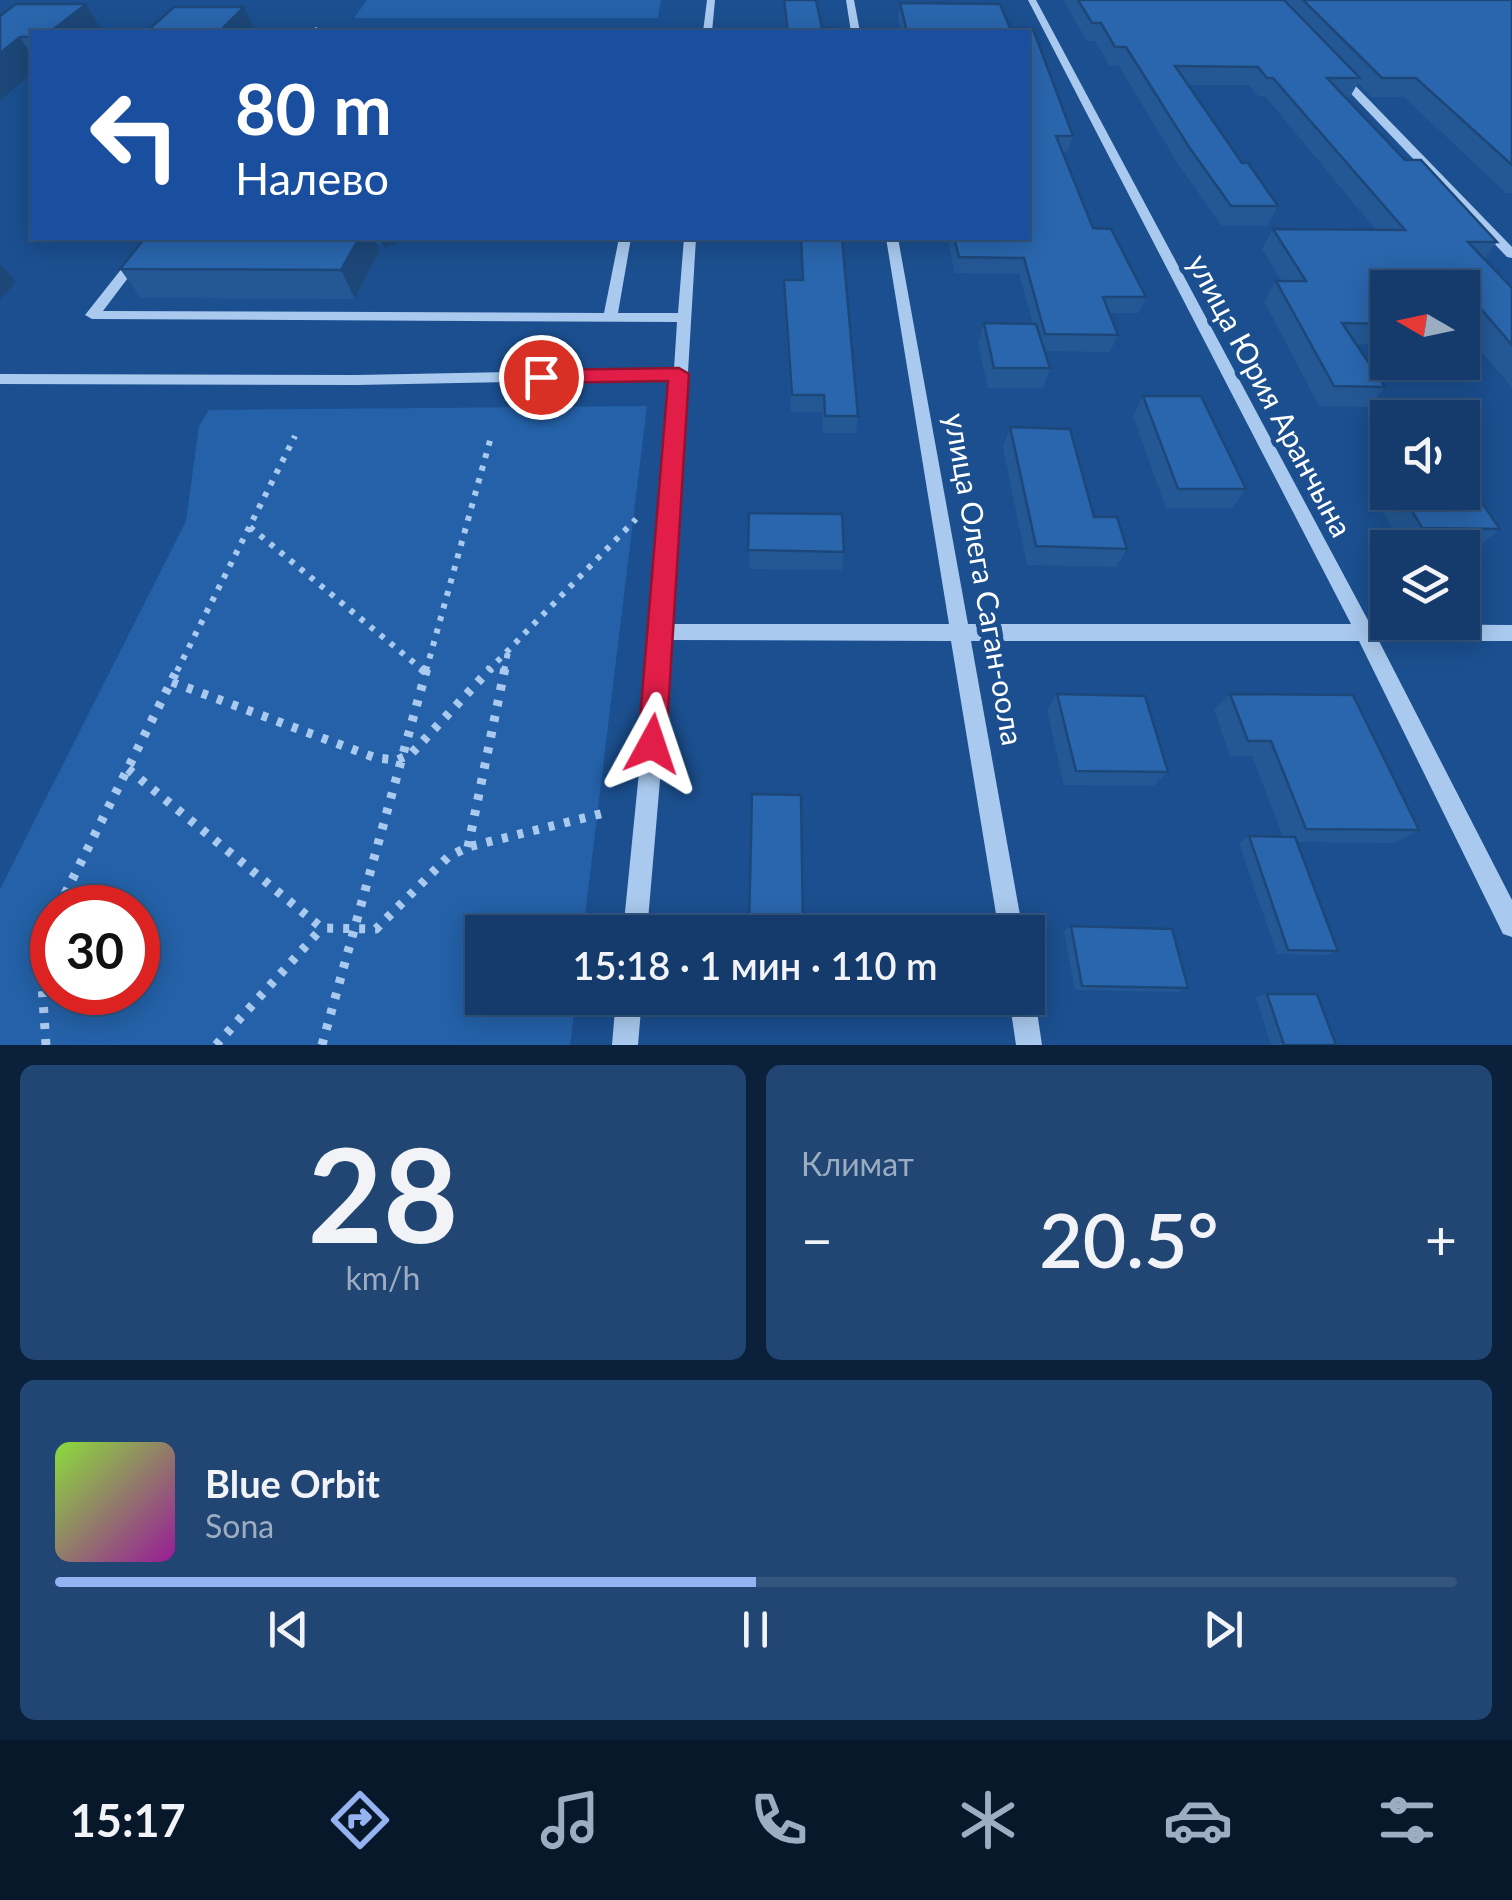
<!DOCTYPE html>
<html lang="ru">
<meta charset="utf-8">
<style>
:root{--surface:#143b6b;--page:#214673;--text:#f1f3f6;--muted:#9dadc1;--line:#33557e;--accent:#95b2f1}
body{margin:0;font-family:Lato,sans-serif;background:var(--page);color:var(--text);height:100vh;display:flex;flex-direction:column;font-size:38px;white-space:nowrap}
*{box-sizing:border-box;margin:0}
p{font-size:32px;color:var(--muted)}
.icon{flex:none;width:55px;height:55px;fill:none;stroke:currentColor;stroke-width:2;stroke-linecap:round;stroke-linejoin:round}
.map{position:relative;height:1045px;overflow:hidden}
.sheet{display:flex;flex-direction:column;gap:20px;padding:20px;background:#0b203b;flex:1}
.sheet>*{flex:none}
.banner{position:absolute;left:30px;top:30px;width:1000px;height:210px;border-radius:0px;box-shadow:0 5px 25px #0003,0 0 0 2px var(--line);background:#1a4fa0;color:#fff;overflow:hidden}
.needle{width:65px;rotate:279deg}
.controls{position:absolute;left:1370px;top:270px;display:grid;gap:20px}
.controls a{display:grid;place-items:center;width:110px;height:110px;border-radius:0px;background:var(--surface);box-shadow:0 5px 25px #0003,0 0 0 2px var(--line);font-size:50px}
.speed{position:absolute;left:30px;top:885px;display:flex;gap:20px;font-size:50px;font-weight:700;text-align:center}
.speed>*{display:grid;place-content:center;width:130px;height:130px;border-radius:50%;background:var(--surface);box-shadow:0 5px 25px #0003,0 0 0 2px var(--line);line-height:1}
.speed .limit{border:15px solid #d22;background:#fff;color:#111}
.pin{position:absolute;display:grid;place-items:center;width:85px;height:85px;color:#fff;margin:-42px;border:5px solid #fff;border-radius:50%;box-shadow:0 2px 10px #0007}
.me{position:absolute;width:110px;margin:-55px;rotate:5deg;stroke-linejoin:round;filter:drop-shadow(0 0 8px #0008)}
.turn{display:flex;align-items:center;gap:35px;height:210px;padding:0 40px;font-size:45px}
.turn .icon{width:130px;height:130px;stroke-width:2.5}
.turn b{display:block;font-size:70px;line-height:85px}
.big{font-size:75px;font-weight:600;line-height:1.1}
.sheet .card{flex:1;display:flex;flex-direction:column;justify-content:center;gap:15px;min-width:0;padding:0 35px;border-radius:15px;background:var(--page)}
.sheet .dial{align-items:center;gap:0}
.dial b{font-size:130px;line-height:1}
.song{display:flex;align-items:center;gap:30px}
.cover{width:120px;height:120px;border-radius:15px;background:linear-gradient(135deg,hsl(90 70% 55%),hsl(300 70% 35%))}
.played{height:10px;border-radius:5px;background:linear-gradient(90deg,var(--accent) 50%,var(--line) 50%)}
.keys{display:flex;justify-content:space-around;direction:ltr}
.heat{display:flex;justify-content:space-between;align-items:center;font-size:55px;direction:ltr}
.sheet .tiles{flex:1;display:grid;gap:20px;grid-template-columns:1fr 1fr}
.card:last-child{grid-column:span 2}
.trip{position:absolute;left:465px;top:915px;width:580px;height:100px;border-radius:0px;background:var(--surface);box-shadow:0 5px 25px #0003,0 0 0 2px var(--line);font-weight:600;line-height:100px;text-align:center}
.dock{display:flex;height:160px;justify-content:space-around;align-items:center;background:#08182b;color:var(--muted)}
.dock .icon{width:70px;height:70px}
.dock .selected{color:var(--accent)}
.dock b{font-size:45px;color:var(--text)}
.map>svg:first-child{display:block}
.green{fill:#2461a8;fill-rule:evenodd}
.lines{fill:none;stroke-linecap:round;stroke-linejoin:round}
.path-far1{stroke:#a9c9ee;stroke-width:6;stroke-dasharray:5 8;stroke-linecap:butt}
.path{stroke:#a9c9ee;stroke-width:9;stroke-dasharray:6 10;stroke-linecap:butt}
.minor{fill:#a9c9ee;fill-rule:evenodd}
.wall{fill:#245895}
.shaded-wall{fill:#1d4779}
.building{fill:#2a66ad;stroke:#1d4779;stroke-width:2.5}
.route{fill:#e11d48;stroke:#92132f;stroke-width:2.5}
.labels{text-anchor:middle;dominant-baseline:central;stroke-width:10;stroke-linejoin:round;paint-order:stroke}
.street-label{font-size:30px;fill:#fff;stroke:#1b4f8f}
</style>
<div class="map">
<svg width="1512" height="1045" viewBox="0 0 1512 1045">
<rect width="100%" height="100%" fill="#1b4f8f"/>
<!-- green -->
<path class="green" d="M367,0H661L658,18H354Z
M647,406L583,932H482V998H576L570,1045H0V889L186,521L199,426L209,410ZM52,908H138V992H52Z"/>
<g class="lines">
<!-- path-far1 -->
<path class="path-far1" d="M250,527L424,671
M177,671L295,436
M426,671L491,437
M488,671L636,519
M504,671L508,652"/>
<!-- path -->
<path class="path" d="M421,668L426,672
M172,682L376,758L397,760L411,754L491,668
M128,769L322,928L376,929L448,857L468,847L604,813
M468,847L505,668
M58,908L178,668
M46,1045L41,969L52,921
M216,1045L322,928
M322,1045L427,668"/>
<!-- minor -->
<path class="minor" d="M707,0H715L712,32H703Z
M846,0H854L860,32H851Z
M1028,0H1036L1370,624L1512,625V641H1379L1512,900V937L1503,934L1359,641H971L1023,932H999L951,641L672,640L647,932H623L653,632L673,379L356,385L0,384V374L356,375L674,369L677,322L92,319L85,315L146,238H158L103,311L604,313L619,238H631L618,313H678L684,238H696L673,624H949L886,238H898L968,624H1351Z
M316,27L321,30L319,32H310Z
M1335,73H1343L1512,247V258L1507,257L1335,77Z
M1028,988L1035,998L1042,1045H1016L1009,998H1028Z
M616,998H642L638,1045H612Z"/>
</g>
<!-- wall -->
<path class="wall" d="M783,0H816L822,28L837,32H786Z
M1063,0H1512V193H1506L1404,97H1371L1358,83L1350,97H1345L1405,160L1497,242L1484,259L1512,288V388L1462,328V288H1388V344H1356L1385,387L1369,407L1319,406L1264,301L1276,281H1281L1262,249L1273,229H1375L1265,96H1258L1249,85H1188L1242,163L1278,206L1267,226H1222L1180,167L1119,66H1110L1095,41H1087Z
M900,3L1000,4L1010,28L1033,29L1073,136L1068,152H1062L1093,228L1111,229L1146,297L1139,313H1109L1118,335L1110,352L1045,351L1050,368L1043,388H988L978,343L984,323L1033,324L1019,274L955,273L947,238H1028V32H901L898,17Z
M86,4L103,32H32V73L0,101V16Z
M145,238H407L384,248L375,241L379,251L355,299L141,298L120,269Z
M800,238H842L858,416L856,433H823L822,412H791L784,298V280H802Z
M1143,396L1246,489L1232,508H1166L1133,416Z
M1010,427L1094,517L1127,549L1116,567L1027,565L1003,447Z
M1388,473V492H1462L1500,529L1478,547L1403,546L1371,492Z
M749,513L844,552L842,570L749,569Z
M1057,694L1168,772L1153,786L1064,785L1047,710Z
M1230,694L1419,830L1394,843L1297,842L1338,951L1326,955L1277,954L1239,843L1249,836L1283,837L1252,756H1230L1214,710Z
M752,794L803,928L802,932H750Z
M1071,926L1188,988L1179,992L1075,990L1064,931Z
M1267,994L1336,1045H1271L1256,997Z"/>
<!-- shaded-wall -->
<path class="shaded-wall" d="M86,4L103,32H50Z
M244,7L255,32H219Z
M20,37L32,57V73L0,101V53Z
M359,238H374L379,251L355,299L341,270Z
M379,238H407L384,248Z
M0,264L16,282L0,299Z"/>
<!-- building -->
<path class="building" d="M784,0H816L822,28H836L837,32H788Z
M1078,0H1284L1360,78H1327L1405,160H1421L1497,242H1468L1512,288V345L1449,272L1378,270L1391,288H1388V324L1342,323L1385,387L1334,386L1276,281H1306L1273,229L1405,230L1273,78H1267L1258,67L1175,66L1242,163H1248L1278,206H1231L1189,147L1126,47H1115L1101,23H1092Z
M1303,0H1512V165L1416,78H1382Z
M900,3L1000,4L1010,28L1033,29L1073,136H1056L1093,228L1111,229L1146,297H1103L1118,335L1045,334L1024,258L959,257L954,238H1028V32H907Z
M16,4H86L50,32H32V37H20L0,53V16Z
M174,7H244L219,32H146Z
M145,238H359L341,270L120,269Z
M801,238H842L858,416H825L824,395H792L784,280H803Z
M984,323L1036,324L1050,368H994Z
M1143,396H1201L1246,489H1178Z
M1010,427L1070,429L1094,517H1117L1127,549L1036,546Z
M1462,474L1500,529L1422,528L1401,492H1462Z
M749,513L842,514L844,552L748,550Z
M1057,694L1145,696L1168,772L1076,771Z
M1230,694L1353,695L1419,830L1306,829L1271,741H1248Z
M752,794L801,795L803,928L749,927Z
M1249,836L1295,837L1338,951L1288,950Z
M1071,926L1172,929L1188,988L1082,986Z
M1267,994H1317L1336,1045H1284Z"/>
<!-- route -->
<path class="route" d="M679,368L689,374L666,744L662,754L652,758L643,754L638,744L668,381L541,383L531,377L541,370Z"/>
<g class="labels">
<!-- street labels -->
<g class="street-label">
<text transform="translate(1271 395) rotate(62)">улица Юрия Аранчына</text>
<text transform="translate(985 579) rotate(80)">улица Олега Саган-оола</text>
</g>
</g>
</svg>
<div class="controls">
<a><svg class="needle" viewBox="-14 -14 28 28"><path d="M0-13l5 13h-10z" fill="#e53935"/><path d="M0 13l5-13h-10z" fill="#9dadc1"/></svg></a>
<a><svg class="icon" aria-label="sound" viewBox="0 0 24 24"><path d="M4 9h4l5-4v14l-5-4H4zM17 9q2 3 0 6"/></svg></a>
<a><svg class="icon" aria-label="layers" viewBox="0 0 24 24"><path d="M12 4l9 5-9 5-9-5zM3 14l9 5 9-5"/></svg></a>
</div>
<div class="speed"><div class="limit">30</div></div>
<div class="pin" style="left:541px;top:377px;background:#d93025"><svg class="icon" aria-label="arrive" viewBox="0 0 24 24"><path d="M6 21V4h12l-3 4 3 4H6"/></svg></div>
<svg class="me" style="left:652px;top:744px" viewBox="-20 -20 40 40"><path d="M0-17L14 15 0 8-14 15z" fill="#e11d48" stroke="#fff" stroke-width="4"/></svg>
<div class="trip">15:18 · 1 мин · 110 m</div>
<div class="banner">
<div class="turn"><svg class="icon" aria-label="left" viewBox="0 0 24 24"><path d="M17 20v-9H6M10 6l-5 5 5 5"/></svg><div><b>80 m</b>Налево</div></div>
</div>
</div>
<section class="sheet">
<div class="tiles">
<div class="card dial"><b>28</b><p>km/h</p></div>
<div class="card"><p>Климат</p>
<div class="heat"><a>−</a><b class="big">20.5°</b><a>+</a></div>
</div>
<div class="card">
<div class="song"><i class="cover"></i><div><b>Blue Orbit</b><p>Sona</p></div></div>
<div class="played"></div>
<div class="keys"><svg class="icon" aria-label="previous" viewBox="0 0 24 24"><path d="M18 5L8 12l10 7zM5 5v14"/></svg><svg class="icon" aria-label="pause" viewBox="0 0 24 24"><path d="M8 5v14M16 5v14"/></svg><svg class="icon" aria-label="next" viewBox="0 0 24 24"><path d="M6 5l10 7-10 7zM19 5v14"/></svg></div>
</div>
</div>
</section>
<nav class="dock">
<b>15:17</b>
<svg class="icon selected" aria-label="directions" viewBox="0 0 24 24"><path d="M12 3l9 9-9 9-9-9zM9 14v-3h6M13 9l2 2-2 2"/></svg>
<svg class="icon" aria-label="music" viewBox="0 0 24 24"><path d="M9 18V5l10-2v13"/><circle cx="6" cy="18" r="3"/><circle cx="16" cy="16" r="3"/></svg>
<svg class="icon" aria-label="phone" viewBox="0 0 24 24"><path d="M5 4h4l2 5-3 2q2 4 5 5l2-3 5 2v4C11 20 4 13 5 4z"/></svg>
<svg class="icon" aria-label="climate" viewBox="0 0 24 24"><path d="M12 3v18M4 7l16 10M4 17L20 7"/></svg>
<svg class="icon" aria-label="car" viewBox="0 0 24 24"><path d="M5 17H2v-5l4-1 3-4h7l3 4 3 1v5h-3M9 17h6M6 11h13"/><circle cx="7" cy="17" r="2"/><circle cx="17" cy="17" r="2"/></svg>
<svg class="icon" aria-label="filters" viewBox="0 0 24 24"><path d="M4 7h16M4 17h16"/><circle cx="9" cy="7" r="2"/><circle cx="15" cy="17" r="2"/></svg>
</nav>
